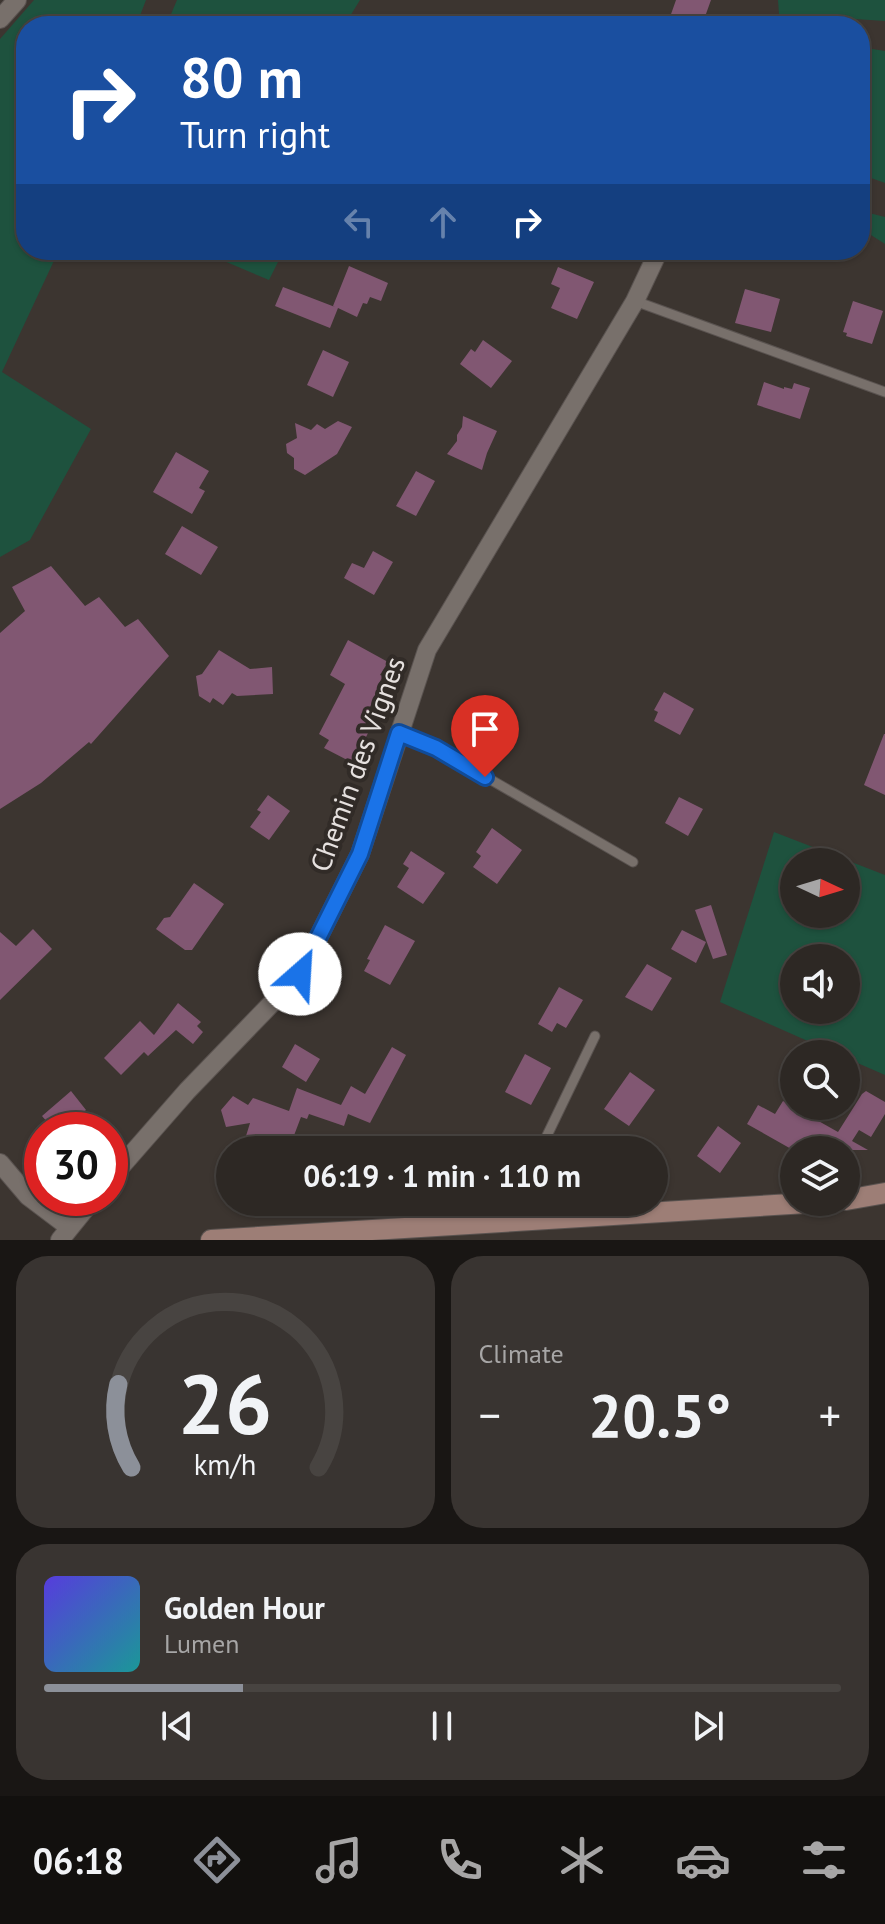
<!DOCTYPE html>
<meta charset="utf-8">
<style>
:root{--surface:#2d2824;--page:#393431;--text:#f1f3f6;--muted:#a7a6a6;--line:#484441;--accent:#8c9099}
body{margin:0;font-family:"PT Sans",sans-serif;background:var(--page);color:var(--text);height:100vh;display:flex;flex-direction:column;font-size:30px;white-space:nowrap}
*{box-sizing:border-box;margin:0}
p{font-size:26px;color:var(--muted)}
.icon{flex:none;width:44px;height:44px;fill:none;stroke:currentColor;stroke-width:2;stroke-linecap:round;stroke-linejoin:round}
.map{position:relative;height:1240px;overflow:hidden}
.sheet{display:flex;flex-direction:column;gap:16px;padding:16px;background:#191614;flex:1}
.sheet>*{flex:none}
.top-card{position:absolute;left:16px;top:16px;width:854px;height:244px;border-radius:32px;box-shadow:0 2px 6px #0004,0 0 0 2px var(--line);background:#1a4fa0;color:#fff;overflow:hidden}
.needle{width:52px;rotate:94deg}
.tools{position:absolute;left:780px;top:848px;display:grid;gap:16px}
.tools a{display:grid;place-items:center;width:80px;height:80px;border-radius:50%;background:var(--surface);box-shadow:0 2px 6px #0004,0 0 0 2px var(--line);font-size:40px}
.speed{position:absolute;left:24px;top:1112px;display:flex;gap:16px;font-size:40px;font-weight:700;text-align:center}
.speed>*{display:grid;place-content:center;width:104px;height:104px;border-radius:50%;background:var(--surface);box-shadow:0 2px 6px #0004,0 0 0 2px var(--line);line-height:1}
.speed .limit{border:12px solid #d22;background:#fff;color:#111}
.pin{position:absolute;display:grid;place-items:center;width:68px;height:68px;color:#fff;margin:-82px -34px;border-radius:50% 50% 50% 0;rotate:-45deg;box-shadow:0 0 8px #0007}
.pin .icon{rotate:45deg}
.me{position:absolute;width:88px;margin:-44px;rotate:26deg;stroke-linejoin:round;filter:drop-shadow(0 0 6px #0008)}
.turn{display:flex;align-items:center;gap:28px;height:168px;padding:0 32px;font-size:36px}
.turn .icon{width:104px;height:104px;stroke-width:2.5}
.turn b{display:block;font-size:56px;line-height:68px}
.lanes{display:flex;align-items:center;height:76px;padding:0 32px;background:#0003;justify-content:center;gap:40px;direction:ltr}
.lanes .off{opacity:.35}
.big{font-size:60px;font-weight:600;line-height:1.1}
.sheet .card{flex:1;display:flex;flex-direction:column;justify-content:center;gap:12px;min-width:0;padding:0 28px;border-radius:32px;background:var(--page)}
.sheet .dial{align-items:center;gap:0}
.dial svg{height:208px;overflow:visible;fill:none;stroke:var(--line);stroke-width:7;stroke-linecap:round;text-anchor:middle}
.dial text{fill:var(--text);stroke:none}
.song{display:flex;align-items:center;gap:24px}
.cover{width:96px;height:96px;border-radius:12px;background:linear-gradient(135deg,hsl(250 70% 55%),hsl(180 70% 35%))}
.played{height:8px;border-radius:4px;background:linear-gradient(90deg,var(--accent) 25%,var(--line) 25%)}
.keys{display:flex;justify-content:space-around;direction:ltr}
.heat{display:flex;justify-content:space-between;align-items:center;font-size:44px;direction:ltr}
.sheet .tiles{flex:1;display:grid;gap:16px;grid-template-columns:1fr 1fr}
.card:last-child{grid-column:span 2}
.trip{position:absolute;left:216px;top:1136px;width:452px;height:80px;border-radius:40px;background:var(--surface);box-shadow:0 2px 6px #0004,0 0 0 2px var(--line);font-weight:600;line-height:80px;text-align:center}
.tabs{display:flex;height:128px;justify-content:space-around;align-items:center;background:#12100e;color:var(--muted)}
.tabs .icon{width:56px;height:56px}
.tabs .selected{color:var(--accent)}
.tabs b{font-size:36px;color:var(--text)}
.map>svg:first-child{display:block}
.green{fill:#1e523e;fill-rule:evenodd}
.building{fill:#815772}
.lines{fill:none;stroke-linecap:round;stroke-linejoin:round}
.lane-casing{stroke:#5a5350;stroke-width:11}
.street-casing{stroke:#5a5350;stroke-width:20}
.secondary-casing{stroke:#5a5350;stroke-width:22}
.lane{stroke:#78706b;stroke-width:9}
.street{stroke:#78706b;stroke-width:18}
.secondary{stroke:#9d7e76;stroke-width:20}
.route-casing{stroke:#114b97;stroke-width:20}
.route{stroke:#1a73e8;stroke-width:14}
.labels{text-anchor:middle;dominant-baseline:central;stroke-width:8;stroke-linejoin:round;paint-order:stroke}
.street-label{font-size:28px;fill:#e6e1df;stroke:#312b27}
</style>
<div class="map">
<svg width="885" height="1240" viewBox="0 0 885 1240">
<rect width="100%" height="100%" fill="#3c3530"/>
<!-- green -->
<path class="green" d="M34,0H146L136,26H26V162L23,167L26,173V250H59L2,372L91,429L30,540L0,557V39Z
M177,0H360L344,26H166Z
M778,0H885V21L779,14Z
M860,47L885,51V183L860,174Z
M865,212L885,217V244L860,228Z
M198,250H284L269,280Z
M774,832L885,875V1075L846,1058V1054H837L720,1002ZM846,862V914H794V862ZM846,958V1010H794V958Z"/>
<!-- building -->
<path class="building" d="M676,0H711L702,25L670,17Z
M349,266L388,283L381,301L370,297L367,304L363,303L357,317L338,308L330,328L275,306L283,287L335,307L333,306Z
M558,267L594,282L577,319L551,308L560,288L551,284Z
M745,289L780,299L771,332L735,323Z
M853,301L883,311L872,344L846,336L847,333L843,332Z
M483,340L512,361L491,388L460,364L471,349L475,352Z
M323,350L349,362L333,397L307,385Z
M764,382L784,389V387L792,389L794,383L810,388L800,419L757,405Z
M463,416L497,431L487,453L482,470L447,454L457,441V435L462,427Z
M338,421L352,427L337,454L305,475L294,469V458L287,453L286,444L297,438L295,423L311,430L317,424L325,429Z
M176,452L209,471L199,488L205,491L192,514L153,492Z
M416,471L435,481L416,516L396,506Z
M182,526L218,547L201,575L165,554Z
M373,551L393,562L374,595L344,578L352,563L364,568Z
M51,566L85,606L99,597L125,627L138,619L169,656L91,744L89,742L41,783L0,809V633L25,611L12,587Z
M348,640L388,662L380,675L383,676L378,685L381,686L363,720L372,725L353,763L324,748L329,740L319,734L345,684L330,675Z
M219,650L250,669L272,667L273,694L237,696L232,693L223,705L213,698L210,703L199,696L196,676L202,674Z
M664,692L694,709L680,735L654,721L658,712L654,710Z
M480,711L513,730L496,760L466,743L471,732L468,731Z
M884,734H885V795L864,785Z
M268,795L290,811L269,840L250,827L261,812L257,810Z
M679,797L703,809L688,836L665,823Z
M492,828L522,850L497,884L473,867L481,856L476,852Z
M411,851L445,873L423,904L397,887L409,868L403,864Z
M194,883L224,904L192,950H185L156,929L164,918L170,917Z
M711,905L727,955L713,959L695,910Z
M385,925L415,941L390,985L364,971L370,960L367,959Z
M33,929L52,949L0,1000V932L16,946Z
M682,930L706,942L696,963L671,949Z
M647,964L672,978L652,1011L625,997Z
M559,987L583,1000L566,1028L557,1023L552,1032L538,1024Z
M178,1003L201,1022L197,1026L203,1032L193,1044L176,1030L148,1056L144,1052L121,1075L104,1058L140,1021L154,1035Z
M295,1044L320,1059L306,1082L282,1067Z
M392,1047L406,1055L370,1123L348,1114L344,1126L309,1114L307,1119L301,1117L290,1146L273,1140L270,1146L246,1136L250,1123L226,1127L221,1110L233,1096L248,1105L253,1098L289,1111L297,1088L341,1105L351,1086L365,1094Z
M525,1054L551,1068L531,1105L505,1092Z
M630,1072L655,1090L629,1126L604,1109Z
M71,1091L86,1110L62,1130H54L42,1116Z
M866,1091L885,1102V1114L871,1137L859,1130L852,1141L868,1150H793L747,1124L758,1105L775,1114L783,1101L838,1132L862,1094Z
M718,1126L741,1143L720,1173L697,1156Z"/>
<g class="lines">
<!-- lane casing -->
<g class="lane-casing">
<path id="lane" d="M635,301L885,392
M399,733L436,748L633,862
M540,1150L595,1036
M512,1222L515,1202"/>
</g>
<!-- street casing -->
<g class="street-casing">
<path id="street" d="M0,19L17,0
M760,26L761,24
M0,1163L28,1196L69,1227
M110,1179L187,1091L300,974L360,854L427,650L635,301L659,250
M60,1240L94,1198"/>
</g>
<!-- secondary casing -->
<g class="secondary-casing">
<path id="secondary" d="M846,1200L885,1193
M211,1240L823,1202"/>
</g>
<!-- lane -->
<use href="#lane" class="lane"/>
<!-- street -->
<use href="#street" class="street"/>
<!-- secondary -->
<use href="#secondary" class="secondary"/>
</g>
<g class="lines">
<!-- route casing -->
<g class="route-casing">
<path id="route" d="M300,974L360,854L399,733L436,748L485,777"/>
</g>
<!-- route -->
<use href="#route" class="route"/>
</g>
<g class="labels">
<!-- street labels -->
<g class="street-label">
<text transform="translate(357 764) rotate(-70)">Chemin des Vignes</text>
</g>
</g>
</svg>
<div class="tools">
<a><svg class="needle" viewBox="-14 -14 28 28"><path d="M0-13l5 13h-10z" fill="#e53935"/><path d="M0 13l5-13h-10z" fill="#a7a6a6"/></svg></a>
<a><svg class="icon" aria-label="sound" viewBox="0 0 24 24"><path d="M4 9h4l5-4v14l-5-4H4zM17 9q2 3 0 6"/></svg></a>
<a><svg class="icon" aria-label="search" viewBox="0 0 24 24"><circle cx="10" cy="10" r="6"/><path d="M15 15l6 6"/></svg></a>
<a><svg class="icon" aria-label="layers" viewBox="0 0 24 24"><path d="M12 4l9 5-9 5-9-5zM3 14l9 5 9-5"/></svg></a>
</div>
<div class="speed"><div class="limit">30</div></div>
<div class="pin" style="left:485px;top:777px;background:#d93025"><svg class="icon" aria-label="arrive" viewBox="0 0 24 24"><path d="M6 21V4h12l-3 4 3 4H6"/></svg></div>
<svg class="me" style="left:300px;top:974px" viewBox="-20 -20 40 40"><circle r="19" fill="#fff"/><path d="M0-13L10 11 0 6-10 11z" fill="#1a73e8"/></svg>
<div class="trip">06:19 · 1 min · 110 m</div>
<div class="top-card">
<div class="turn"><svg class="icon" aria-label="right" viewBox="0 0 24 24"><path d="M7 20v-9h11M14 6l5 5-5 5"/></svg><div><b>80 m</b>Turn right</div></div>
<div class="lanes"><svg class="icon off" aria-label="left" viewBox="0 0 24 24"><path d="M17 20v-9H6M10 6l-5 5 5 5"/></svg><svg class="icon off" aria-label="ahead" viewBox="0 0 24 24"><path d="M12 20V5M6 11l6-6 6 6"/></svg><svg class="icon" aria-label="right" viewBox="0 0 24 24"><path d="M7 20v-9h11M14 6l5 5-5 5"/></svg></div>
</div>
</div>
<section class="sheet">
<div class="tiles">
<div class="card dial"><svg viewBox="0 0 100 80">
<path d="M14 69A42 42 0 1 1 86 69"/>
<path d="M14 69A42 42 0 0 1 9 37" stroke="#8c9099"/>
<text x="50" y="56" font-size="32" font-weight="700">26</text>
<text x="50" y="72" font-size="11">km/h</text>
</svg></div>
<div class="card"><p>Climate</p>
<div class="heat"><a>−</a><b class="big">20.5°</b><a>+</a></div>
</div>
<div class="card">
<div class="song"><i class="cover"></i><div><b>Golden Hour</b><p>Lumen</p></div></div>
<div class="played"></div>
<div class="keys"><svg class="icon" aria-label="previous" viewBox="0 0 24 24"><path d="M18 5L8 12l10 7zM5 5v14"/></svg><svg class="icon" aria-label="pause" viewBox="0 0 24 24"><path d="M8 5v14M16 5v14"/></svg><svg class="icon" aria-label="next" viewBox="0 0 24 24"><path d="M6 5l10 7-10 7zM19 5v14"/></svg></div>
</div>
</div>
</section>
<nav class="tabs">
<b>06:18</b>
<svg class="icon selected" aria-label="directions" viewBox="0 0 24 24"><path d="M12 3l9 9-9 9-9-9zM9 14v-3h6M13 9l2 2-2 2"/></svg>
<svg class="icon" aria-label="music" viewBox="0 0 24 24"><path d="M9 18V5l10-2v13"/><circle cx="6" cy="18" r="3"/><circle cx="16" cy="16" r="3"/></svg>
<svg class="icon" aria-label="phone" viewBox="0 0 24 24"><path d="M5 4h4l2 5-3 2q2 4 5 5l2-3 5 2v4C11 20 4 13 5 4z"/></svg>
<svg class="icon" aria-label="climate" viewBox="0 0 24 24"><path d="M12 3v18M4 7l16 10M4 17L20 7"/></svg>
<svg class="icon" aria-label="car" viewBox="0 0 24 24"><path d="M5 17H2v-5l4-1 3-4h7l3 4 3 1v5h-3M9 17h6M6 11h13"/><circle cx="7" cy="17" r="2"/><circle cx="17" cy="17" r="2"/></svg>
<svg class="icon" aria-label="filters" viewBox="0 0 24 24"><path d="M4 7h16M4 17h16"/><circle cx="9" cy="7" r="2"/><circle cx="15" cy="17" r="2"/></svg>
</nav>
